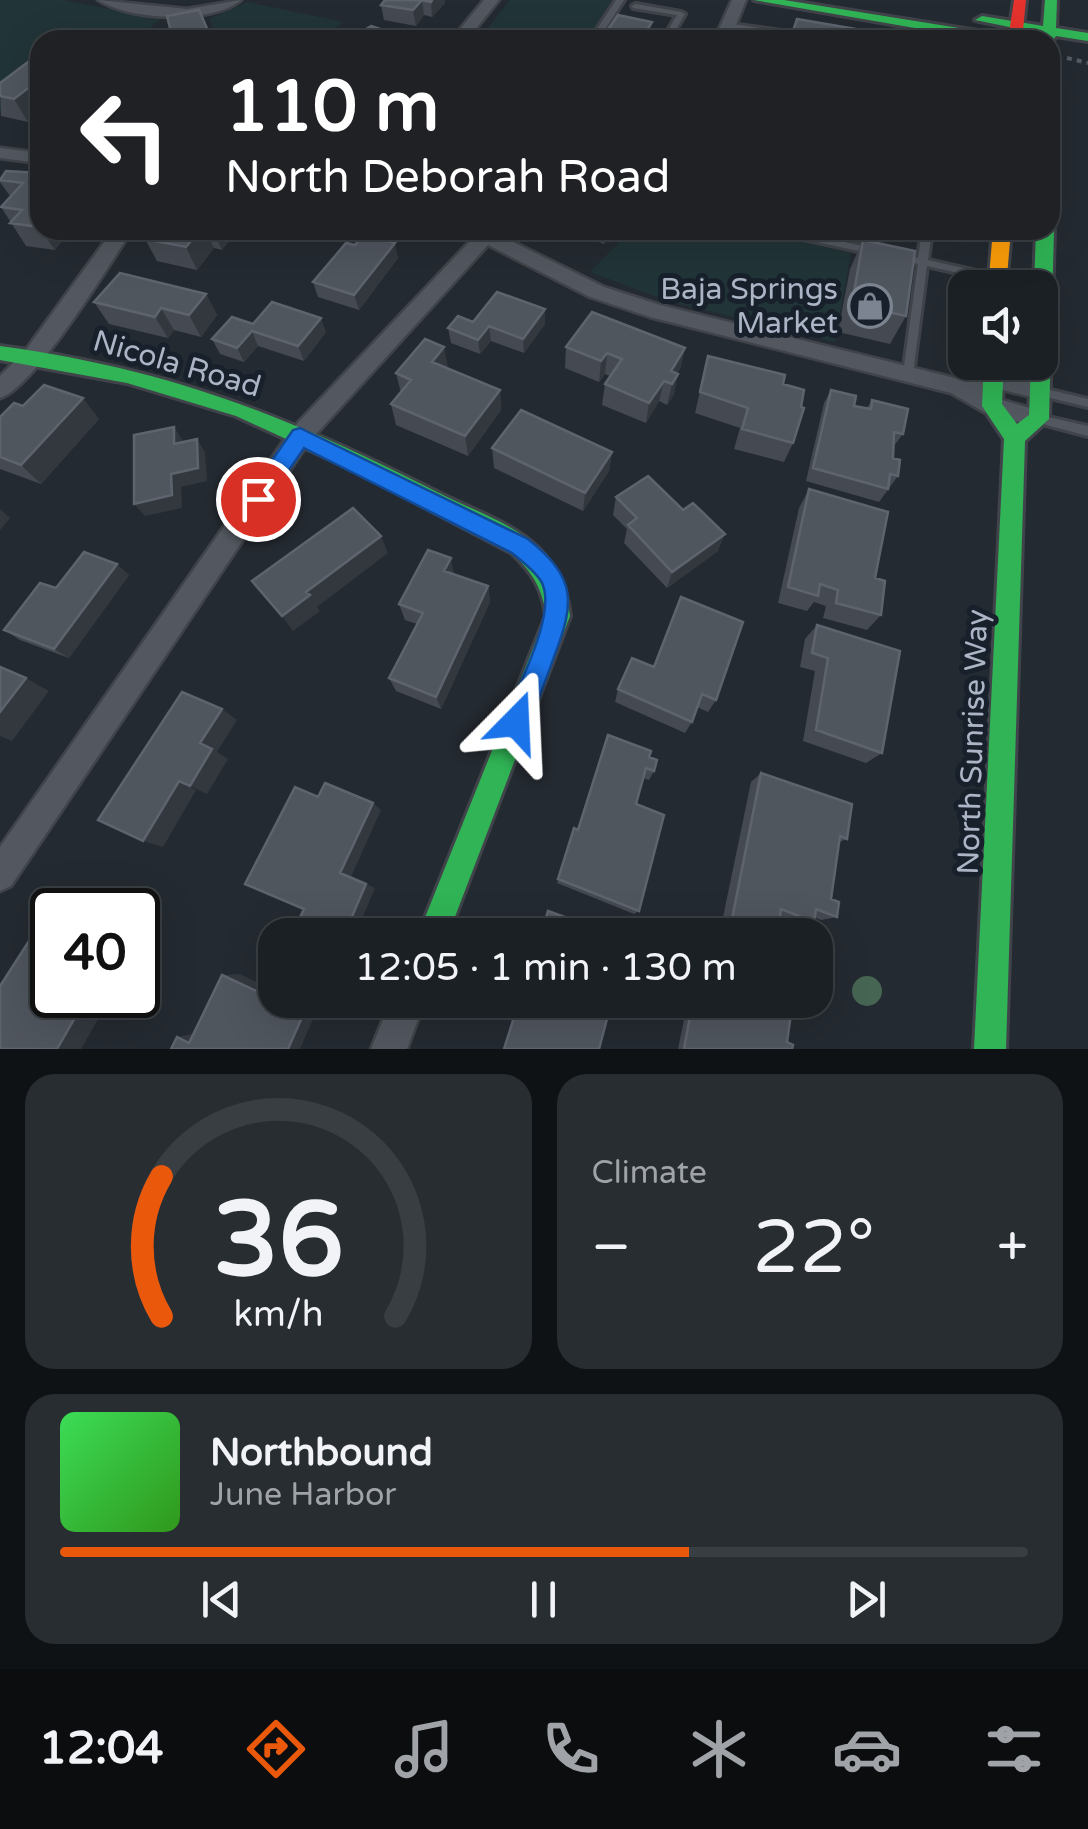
<!DOCTYPE html>
<meta charset="utf-8">
<style>
:root{--surface:#1b2025;--page:#282d32;--text:#f1f3f6;--muted:#a0a3a7;--line:#393e42;--accent:#ea580c}
body{margin:0;font-family:"Varela Round",sans-serif;background:var(--page);color:var(--text);height:100vh;display:flex;flex-direction:column;font-size:38px;white-space:nowrap}
*{box-sizing:border-box;margin:0}
p{font-size:32px;color:var(--muted)}
.icon{flex:none;width:55px;height:55px;fill:none;stroke:currentColor;stroke-width:2;stroke-linecap:round;stroke-linejoin:round}
.map{position:relative;height:1049px;overflow:hidden}
.side{display:flex;flex-direction:column;gap:25px;padding:25px;background:#0f1214;flex:1}
.side>*{flex:none}
.guide{position:absolute;left:30px;top:30px;width:1030px;height:210px;border-radius:30px;box-shadow:0 10px 40px #0002,0 0 0 2px var(--line);background:#202124;color:#fff;overflow:hidden}
.controls{position:absolute;left:948px;top:270px;display:grid;gap:20px}
.controls a{display:grid;place-items:center;width:110px;height:110px;border-radius:20px;background:var(--surface);box-shadow:0 10px 40px #0002,0 0 0 2px var(--line);font-size:50px}
.speed{position:absolute;left:30px;top:888px;display:flex;gap:20px;font-size:50px;font-weight:700;text-align:center}
.speed>*{display:grid;place-content:center;width:130px;height:130px;border-radius:50%;background:var(--surface);box-shadow:0 10px 40px #0002,0 0 0 2px var(--line);line-height:1}
.speed .limit{border:5px solid #111;border-radius:15px;background:#fff;color:#111}
.pin{position:absolute;display:grid;place-items:center;width:85px;height:85px;color:#fff;margin:-42px;border:5px solid #fff;border-radius:50%;box-shadow:0 2px 10px #0007}
.me{position:absolute;width:110px;margin:-55px;rotate:21deg;stroke-linejoin:round;filter:drop-shadow(0 0 8px #0008)}
.turn{display:flex;align-items:center;gap:35px;height:210px;padding:0 30px;font-size:45px}
.turn .icon{width:130px;height:130px;stroke-width:2.5}
.turn b{display:block;font-size:70px;line-height:85px}
.big{font-size:75px;font-weight:600;line-height:1.1}
.side .card{flex:1;display:flex;flex-direction:column;justify-content:center;gap:15px;min-width:0;padding:0 35px;border-radius:30px;background:var(--page)}
.side .dial{align-items:center;gap:0}
.dial svg{height:260px;overflow:visible;fill:none;stroke:var(--line);stroke-width:7;stroke-linecap:round;text-anchor:middle}
.dial text{fill:var(--text);stroke:none}
.song{display:flex;align-items:center;gap:30px}
.cover{width:120px;height:120px;border-radius:15px;background:linear-gradient(135deg,hsl(130 70% 55%),hsl(110 70% 35%))}
.played{height:10px;border-radius:5px;background:linear-gradient(90deg,var(--accent) 65%,var(--line) 65%)}
.keys{display:flex;justify-content:space-around;direction:ltr}
.heat{display:flex;justify-content:space-between;align-items:center;font-size:55px;direction:ltr}
.side .tiles{flex:1;display:grid;gap:25px;grid-template-columns:1fr 1fr}
.card:last-child{grid-column:span 2}
.trip{position:absolute;left:258px;top:918px;width:575px;height:100px;border-radius:30px;background:var(--surface);box-shadow:0 10px 40px #0002,0 0 0 2px var(--line);font-weight:600;line-height:100px;text-align:center}
.tabs{display:flex;height:160px;justify-content:space-around;align-items:center;background:#0b0d0f;color:var(--muted)}
.tabs .icon{width:70px;height:70px}
.tabs .active{color:var(--accent)}
.tabs b{font-size:45px;color:var(--text)}
.map>svg:first-child{display:block}
.green{fill:#213437}
.lines{fill:none;stroke-linecap:round;stroke-linejoin:round}
.lane-casing{stroke:#40444a;stroke-width:6}
.street-casing{stroke:#40444a;stroke-width:5}
.fast-casing{stroke:#40444a;stroke-width:6}
.slow-casing{stroke:#40444a;stroke-width:6}
.jam-casing{stroke:#40444a;stroke-width:6}
.path{stroke:#565c62;stroke-width:4;stroke-dasharray:5 5;stroke-linecap:butt}
.lane{fill:#535860;fill-rule:evenodd}
.street{fill:#535860;fill-rule:evenodd}
.fast{fill:#30b455;fill-rule:evenodd}
.slow{fill:#ff9f0a;fill-rule:evenodd}
.jam{fill:#e5322d;fill-rule:evenodd}
.tree{fill:#476553}
.wall{fill:#454a52}
.shaded-wall{fill:#33383f}
.building{fill:#50565e;stroke:#5e646e;stroke-width:2.5}
.route{fill:#1a73e8;stroke:#114b97;stroke-width:2.5}
.labels{text-anchor:middle;dominant-baseline:central;stroke-width:10;stroke-linejoin:round;paint-order:stroke}
.poi-label{font-size:30px;fill:#abb5c5;stroke:#17202b;text-anchor:end}
.street-label{font-size:30px;fill:#abb5c5;stroke:#17202b}
</style>
<div class="map">
<svg width="1088" height="1049" viewBox="0 0 1088 1049">
<rect width="100%" height="100%" fill="#242a31"/>
<!-- green -->
<path class="green" d="M0,0H63L161,19L135,40H40V81L0,112Z
M510,0H612L587,40H478Z
M247,2L344,22L315,40H219L209,19Z
M631,230H751L851,253L835,342L668,301L590,272Z"/>
<g class="lines">
<!-- lane casing -->
<g class="lane-casing">
<path id="lane" d="M616,0H624L598,40H590Z
M636,4L681,12L685,14L670,40H662L677,15L633,8L632,6Z
M725,23L832,38L836,40H816L728,27H725Z
M771,230H790L876,249L881,252L876,255L776,233Z
M922,230H932L928,260L998,276L1003,279L998,282L927,266L913,374L908,378L903,374L918,264L898,259L896,257L901,254L918,258Z
M1042,388L1088,399V407L1038,395L1036,392Z
M1039,415L1088,426V436L1035,422L1033,419Z"/>
</g>
<!-- street casing -->
<g class="street-casing">
<path id="street" d="M98,0L187,9L241,0C211,25 129,20 98,0Z
M484,0H499L467,40H451Z
M732,0H746L730,40H714Z
M0,148L40,153V163L0,158Z
M113,230H132C110,264 34,388 0,398V376L25,351Z
M457,230L493,232L604,287L660,305L967,381L969,377L994,372L1048,385L1051,391L1040,399L994,388L983,390L999,399L1047,413L1050,419L1039,428L984,412L951,393L650,317L590,297L488,245L308,443L11,886L0,891V847L292,429L473,238Z
M391,1000H425L407,1049H371Z"/>
</g>
<!-- fast casing -->
<g class="fast-casing">
<path id="fast" d="M754,0H784L1009,36L1016,40H984Z
M1045,0H1057L1056,28L1088,33V41L1056,36L1050,44V40H1042L1043,34L975,20L982,16L1043,26Z
M1050,226L1054,230L1049,419L1025,441L1006,1049H974L1004,439L982,406L984,362H1004L1002,404L1017,424L1029,415L1031,362H1040V288H1034L1036,230H1050Z
M0,346C169,369 288,416 439,493C470,509 513,523 538,548C557,567 567,590 570,616L448,935H418L546,616C543,589 532,572 512,553L356,471L236,416L127,383L0,360Z"/>
</g>
<!-- slow casing -->
<g class="slow-casing">
<path id="slow" d="M993,230H1011L1006,288H988Z"/>
</g>
<!-- jam casing -->
<g class="jam-casing">
<path id="jam" d="M1014,0H1026L1022,40H1008Z"/>
</g>
<!-- path -->
<path class="path" d="M1067,58L1088,63"/>
<!-- lane -->
<use href="#lane" class="lane"/>
<!-- street -->
<use href="#street" class="street"/>
<!-- fast -->
<use href="#fast" class="fast"/>
<!-- slow -->
<use href="#slow" class="slow"/>
<!-- jam -->
<use href="#jam" class="jam"/>
</g>
<!-- trees -->
<circle class="tree" cx="867" cy="991" r="15"/>
<!-- wall -->
<path class="wall" d="M432,0L445,3L432,17L424,15L416,26L384,20L381,5Z
M40,53L28,122L1,116L0,83Z
M40,173V230H70L55,250L26,246L1,207L10,196L0,182V178Z
M153,230H233L235,234L222,250L214,248L197,270L157,261L145,239Z
M570,230H617L604,244Z
M862,230H914L908,241Z
M863,240L906,316L890,344L838,332L850,269Z
M398,258L359,310L318,297L313,282Z
M206,294L217,315L201,337L174,330L168,338L109,324L94,302Z
M545,309V324L524,353L491,341L480,354L451,343L448,328L473,322Z
M253,324L326,332L304,361L258,346L244,362L220,354L212,339Z
M566,347L685,348L680,369L677,373L674,394L667,405L659,401L646,423L602,405L605,384L610,376L605,374L599,382L565,368Z
M708,356L783,384L793,443L784,462L734,449L740,428L695,413Z
M447,368L500,390L501,410L468,456L396,425L391,404L401,393L396,373Z
M831,390L854,406L867,408L872,400L903,434L893,447V458L898,476L879,502L806,481L824,403Z
M23,406L99,419L41,484L0,469V417Z
M492,448L612,452L609,471L583,511L494,468Z
M809,489L875,578L881,615L867,630L823,618L826,606L814,602L807,611L778,603L799,508Z
M616,497L718,551L667,588L624,543L627,529L613,515Z
M454,574L488,586L490,602L441,709L396,691L389,678L417,624L405,620L399,604Z
M129,575L69,658L20,640L4,630L56,588Z
M817,625L882,753L866,763L803,741L815,671L800,667L805,639Z
M654,667L716,700L708,712L697,707L692,722L685,733L615,702L618,689Z
M649,757L654,771L649,780L643,778L636,804L639,911L634,914L557,883L578,830Z
M761,773L847,839L839,842L831,899L837,917L821,920L814,917V922L800,924L780,916L777,935H756L722,922L751,782Z
M688,1000H793L787,1042L792,1049H678Z"/>
<!-- shaded-wall -->
<path class="shaded-wall" d="M422,0L424,15L416,26L413,10Z
M432,0H445V3L432,17L431,2Z
M652,22L650,37L648,40H642Z
M40,79V112L28,122L14,99Z
M41,230H70L55,250Z
M200,230H205L214,248L197,270L186,247Z
M213,230H233L235,234L222,250Z
M605,230H617L604,244Z
M395,243L398,258L359,310L354,295Z
M206,294L217,315L201,337L189,315Z
M161,308L174,330L168,338L155,317Z
M545,309V324L524,353L523,339Z
M321,318L326,332L304,361L298,346Z
M489,326L491,341L480,354L478,340Z
M252,331L258,346L244,362L237,348Z
M444,347L448,368L432,362Z
M685,348L680,369L671,384V371Z
M607,353L605,374L599,382L601,361Z
M678,374L674,394L667,405L672,384Z
M664,381L659,401L646,423L649,403Z
M500,390L501,410L468,456L465,436Z
M83,398L99,419L41,484L21,465Z
M174,427L183,441L184,457L174,444Z
M197,439L205,452L207,481L181,487L182,508L145,516L134,504L171,474Z
M612,452L609,471L583,511L585,493Z
M0,509L10,518L0,530Z
M725,534L718,551L667,588L672,572Z
M381,536L388,553L317,607L320,611L293,631L282,616L306,592Z
M451,558L454,574L444,571Z
M117,564L129,575L69,658L54,649Z
M488,586L490,602L441,709L436,697Z
M26,678L49,691L12,741L0,736V712Z
M222,709L237,720L217,752L228,759L207,794L190,786L200,743Z
M179,781L196,790L163,847L143,841Z
M373,803L381,810L351,877L340,873Z
M366,884L375,888L355,935H344Z
M240,974L275,991V1000L222,975Z
M88,995H112L81,1049H57Z
M276,1000H295L317,1010L300,1049H288Z
M197,1033L189,1043L177,1037Z"/>
<!-- building -->
<path class="building" d="M385,0H432L431,2L422,0L413,10L381,5Z
M199,10L212,40H173L167,16Z
M618,15L652,22L642,38L652,40H601Z
M797,19L909,38V40H790Z
M371,26L398,35L391,40H348Z
M40,53V79L14,99L0,96V83Z
M6,171L40,173L39,227L10,223L22,210L1,207L23,183L0,180Z
M153,230H200L186,247L145,239Z
M364,234L395,243L354,295L313,282L346,243L355,245Z
M863,240L915,251L906,316L852,304Z
M120,273L206,294L189,315L161,308L155,317L94,302Z
M497,292L545,309L523,339L489,326L478,340L448,328L458,316L473,322Z
M272,302L321,318L298,346L252,331L237,348L212,339L232,317L253,324Z
M592,312L685,348L671,371L678,374L672,384L664,381L649,403L605,384L622,359L607,353L601,361L566,347Z
M425,339L444,347L432,362L500,390L465,436L391,404L411,380L396,373Z
M708,356L785,375L783,384L804,390L801,407L804,408L793,443L742,429L748,408L700,392Z
M44,385L83,398L21,465L0,457V417L14,403L23,406Z
M831,390L856,396L854,406L871,409L872,400L908,409L903,434L894,432L893,458L900,460L898,476L890,474L888,489L813,468Z
M521,410L612,452L585,493L492,448Z
M174,427V444L197,439L198,468L171,474L172,495L134,504V435Z
M648,476L683,510L693,503L725,534L672,572L628,525L637,518L616,497Z
M809,489L888,512L875,578L885,581L881,615L836,603L838,590L820,584L818,596L788,587Z
M353,508L381,536L306,592L310,595L282,616L252,581Z
M428,550L451,558L444,571L488,586L436,697L389,678L423,613L399,604Z
M84,552L117,564L54,649L4,630L40,583L56,588Z
M681,597L743,622L716,700L702,694L692,722L618,689L632,658L654,667Z
M817,625L900,651L882,753L816,730L828,658L812,653Z
M0,667L26,678L0,712Z
M182,692L222,709L200,743L212,749L190,786L179,781L143,841L98,820Z
M608,735L651,751L649,757L657,760L654,771L646,768L636,804L664,815L639,911L558,879L574,828L578,830Z
M761,773L852,804L847,839L840,836L831,899L839,902L837,917L816,909L814,922L781,909L777,935H772L732,919Z
M325,783L373,803L340,873L366,884L344,935H300L293,932L304,909L245,884L295,787L318,797Z
M548,911L614,935H541Z
M47,913L52,916V995H88L57,1049H0V986Z
M222,975L304,1013L288,1049H171L177,1037L189,1043Z
M513,1000H612L599,1049H504L515,1014L509,1011Z
M693,1000H793L787,1042L793,1045L792,1049H684Z"/>
<!-- route -->
<path class="route" d="M300,428L528,539C577,578 575,602 554,657C545,682 536,707 525,732L516,735L507,732L503,722C516,690 559,612 541,581C534,570 522,561 512,553L304,448L265,505H250L246,499L250,492L293,430Z"/>
<!-- icons -->
<defs>
<g id="shop-ring" transform="scale(2.25)"><circle r="9.5" fill="#17202b" stroke="#7c8491" stroke-width="1.5"/><path d="M-5-2.5h2.3a2.7 3.5 0 0 1 5.4 0H5L5.5 6h-11ZM-1.5-2.5h3a1.5 2.3 0 0 0-3 0Z" fill="#7c8491"/></g>
</defs>
<g fill-rule="evenodd">
<use href="#shop-ring" x="870" y="306"/>
</g>
<g class="labels">
<!-- poi labels -->
<g class="poi-label">
<text x="838" y="289">Baja Springs<tspan x="838" dy="34">Market</tspan></text>
</g>
<!-- street labels -->
<g class="street-label">
<text transform="translate(177 364) rotate(16)">Nicola Road</text>
<text transform="translate(973 742) rotate(-88)">North Sunrise Way</text>
</g>
</g>
</svg>
<div class="controls">
<a><svg class="icon" aria-label="sound" viewBox="0 0 24 24"><path d="M4 9h4l5-4v14l-5-4H4zM17 9q2 3 0 6"/></svg></a>
</div>
<div class="speed"><div class="limit">40</div></div>
<div class="pin" style="left:258px;top:499px;background:#d93025"><svg class="icon" aria-label="arrive" viewBox="0 0 24 24"><path d="M6 21V4h12l-3 4 3 4H6"/></svg></div>
<svg class="me" style="left:516px;top:722px" viewBox="-20 -20 40 40"><path d="M0-17L14 15 0 8-14 15z" fill="#1a73e8" stroke="#fff" stroke-width="4"/></svg>
<div class="trip">12:05 · 1 min · 130 m</div>
<div class="guide">
<div class="turn"><svg class="icon" aria-label="left" viewBox="0 0 24 24"><path d="M17 20v-9H6M10 6l-5 5 5 5"/></svg><div><b>110 m</b>North Deborah Road</div></div>
</div>
</div>
<section class="side">
<div class="tiles">
<div class="card dial"><svg viewBox="0 0 100 80">
<path d="M14 69A42 42 0 1 1 86 69"/>
<path d="M14 69A42 42 0 0 1 14 26" stroke="#ea580c"/>
<text x="50" y="56" font-size="32" font-weight="700">36</text>
<text x="50" y="72" font-size="11">km/h</text>
</svg></div>
<div class="card"><p>Climate</p>
<div class="heat"><a>−</a><b class="big">22°</b><a>+</a></div>
</div>
<div class="card">
<div class="song"><i class="cover"></i><div><b>Northbound</b><p>June Harbor</p></div></div>
<div class="played"></div>
<div class="keys"><svg class="icon" aria-label="previous" viewBox="0 0 24 24"><path d="M18 5L8 12l10 7zM5 5v14"/></svg><svg class="icon" aria-label="pause" viewBox="0 0 24 24"><path d="M8 5v14M16 5v14"/></svg><svg class="icon" aria-label="next" viewBox="0 0 24 24"><path d="M6 5l10 7-10 7zM19 5v14"/></svg></div>
</div>
</div>
</section>
<nav class="tabs">
<b>12:04</b>
<svg class="icon active" aria-label="directions" viewBox="0 0 24 24"><path d="M12 3l9 9-9 9-9-9zM9 14v-3h6M13 9l2 2-2 2"/></svg>
<svg class="icon" aria-label="music" viewBox="0 0 24 24"><path d="M9 18V5l10-2v13"/><circle cx="6" cy="18" r="3"/><circle cx="16" cy="16" r="3"/></svg>
<svg class="icon" aria-label="phone" viewBox="0 0 24 24"><path d="M5 4h4l2 5-3 2q2 4 5 5l2-3 5 2v4C11 20 4 13 5 4z"/></svg>
<svg class="icon" aria-label="climate" viewBox="0 0 24 24"><path d="M12 3v18M4 7l16 10M4 17L20 7"/></svg>
<svg class="icon" aria-label="car" viewBox="0 0 24 24"><path d="M5 17H2v-5l4-1 3-4h7l3 4 3 1v5h-3M9 17h6M6 11h13"/><circle cx="7" cy="17" r="2"/><circle cx="17" cy="17" r="2"/></svg>
<svg class="icon" aria-label="filters" viewBox="0 0 24 24"><path d="M4 7h16M4 17h16"/><circle cx="9" cy="7" r="2"/><circle cx="15" cy="17" r="2"/></svg>
</nav>
